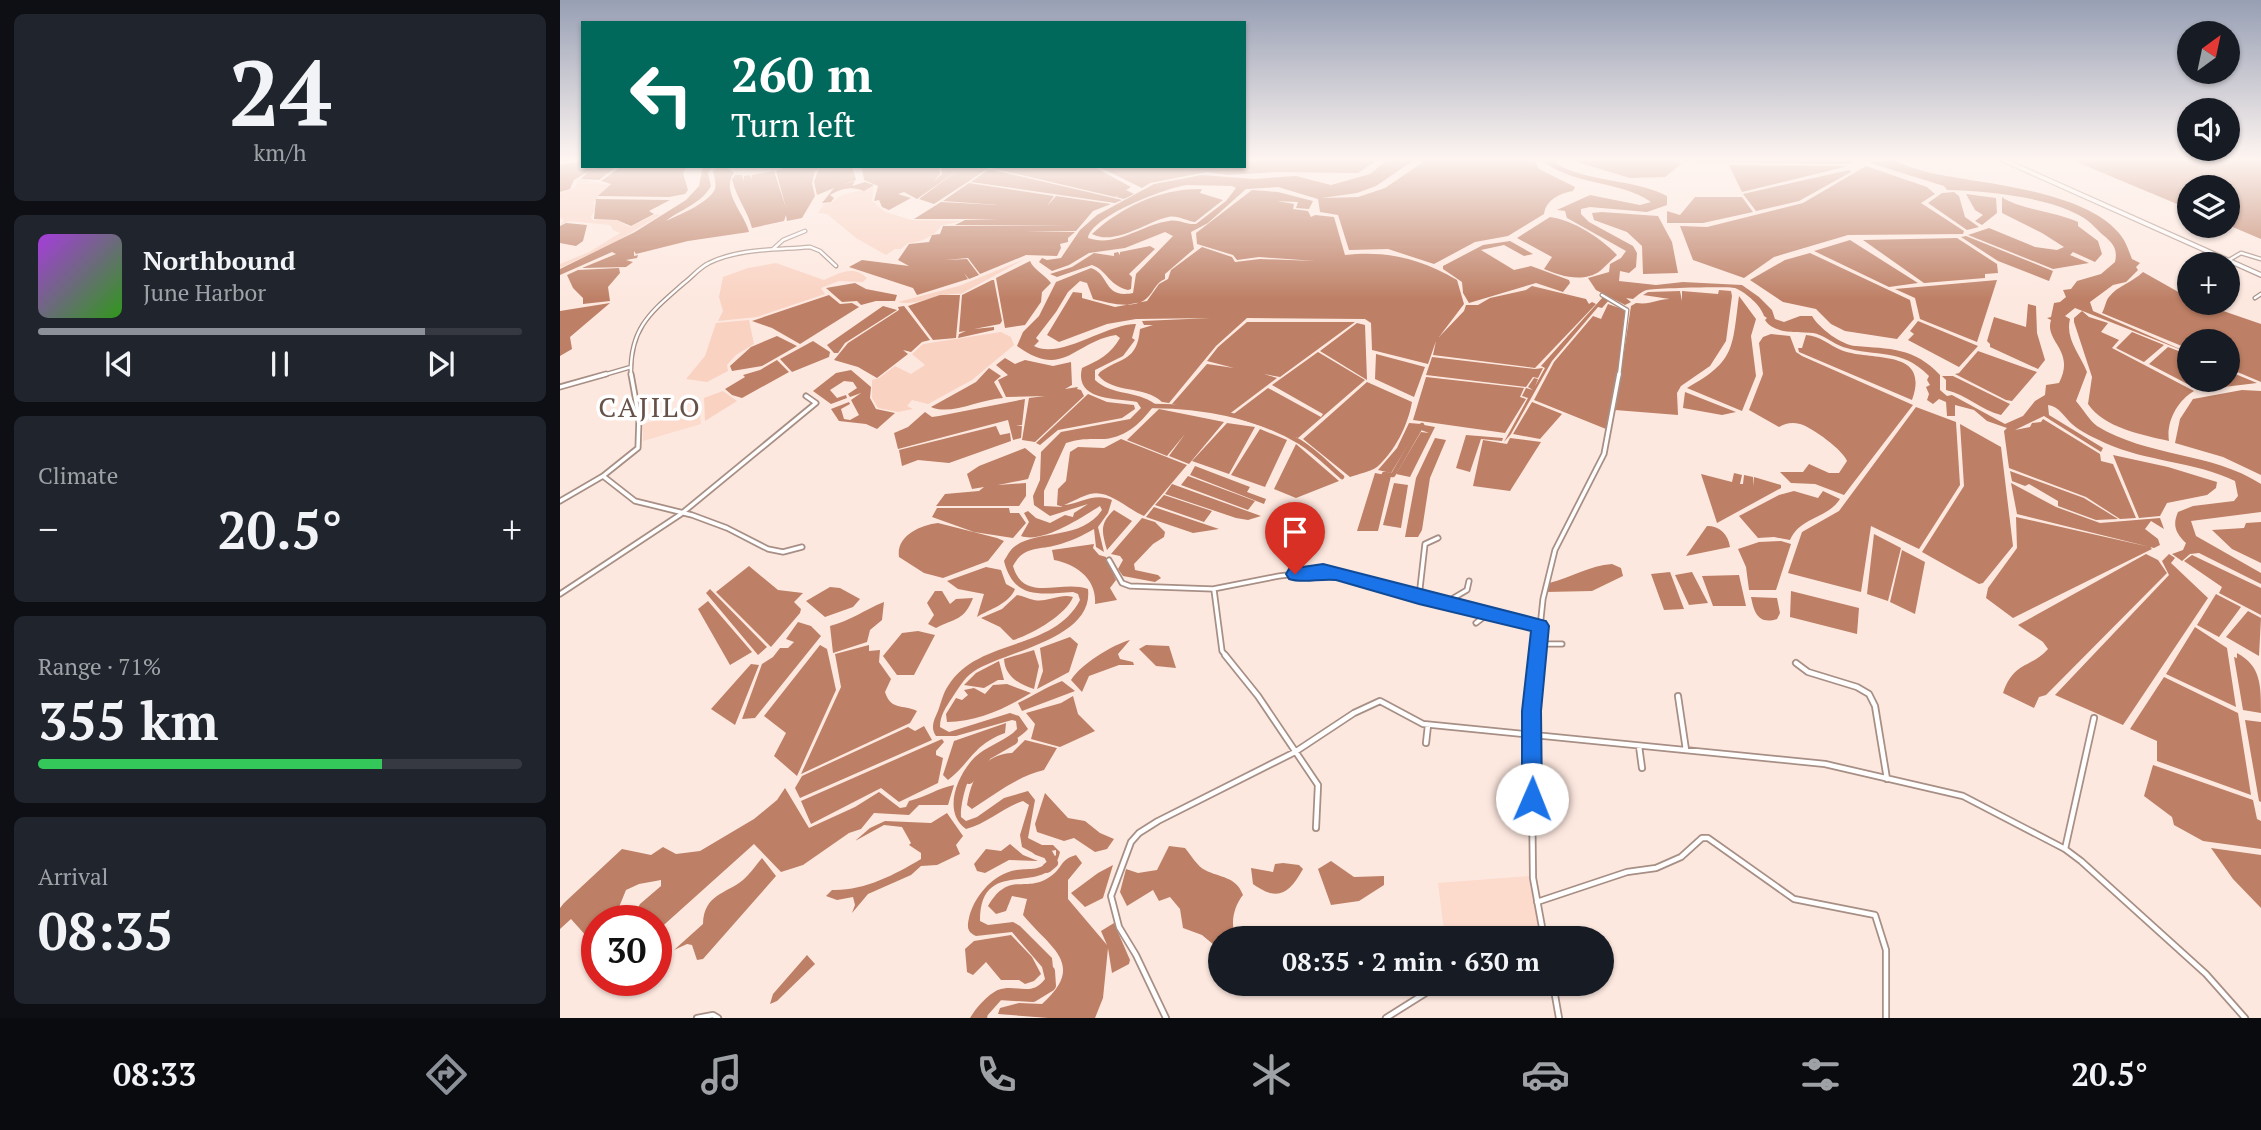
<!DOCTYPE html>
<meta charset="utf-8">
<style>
:root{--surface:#171b24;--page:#20242c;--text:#f1f3f6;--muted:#9ea1a6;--line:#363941;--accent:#8c9099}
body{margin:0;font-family:"PT Serif",serif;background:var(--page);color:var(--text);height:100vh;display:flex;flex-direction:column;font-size:26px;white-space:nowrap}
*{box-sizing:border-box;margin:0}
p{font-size:23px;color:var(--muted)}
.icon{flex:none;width:38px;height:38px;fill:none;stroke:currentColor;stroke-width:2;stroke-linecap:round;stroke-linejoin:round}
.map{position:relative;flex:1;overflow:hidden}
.side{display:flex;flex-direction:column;gap:14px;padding:14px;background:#0d0f14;width:560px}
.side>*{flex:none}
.guide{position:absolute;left:21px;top:21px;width:665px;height:147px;border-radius:0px;box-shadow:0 2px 5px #0004;background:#00695c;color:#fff;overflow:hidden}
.needle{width:46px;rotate:33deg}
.controls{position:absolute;left:1617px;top:21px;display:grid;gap:14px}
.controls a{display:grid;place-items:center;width:63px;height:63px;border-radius:50%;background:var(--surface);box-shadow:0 2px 5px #0004;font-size:35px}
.speed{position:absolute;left:21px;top:905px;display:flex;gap:14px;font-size:35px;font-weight:700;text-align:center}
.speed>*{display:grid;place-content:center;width:91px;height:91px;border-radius:50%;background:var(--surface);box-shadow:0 2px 5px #0004;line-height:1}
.speed .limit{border:10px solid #d22;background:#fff;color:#111}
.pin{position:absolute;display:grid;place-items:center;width:60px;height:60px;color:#fff;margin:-72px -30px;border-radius:50% 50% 50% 0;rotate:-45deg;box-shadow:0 0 7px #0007}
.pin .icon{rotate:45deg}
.me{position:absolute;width:77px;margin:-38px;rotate:1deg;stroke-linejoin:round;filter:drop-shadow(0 0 5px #0008)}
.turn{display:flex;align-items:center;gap:24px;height:147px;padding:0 35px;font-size:32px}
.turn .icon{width:91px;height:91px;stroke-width:2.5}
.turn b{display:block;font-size:49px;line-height:60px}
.big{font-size:52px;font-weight:700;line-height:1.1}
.side .widget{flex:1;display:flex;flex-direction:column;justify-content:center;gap:10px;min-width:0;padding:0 24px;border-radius:10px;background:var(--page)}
.side .dial{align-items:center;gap:0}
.dial b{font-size:91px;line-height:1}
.song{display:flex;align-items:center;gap:21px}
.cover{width:84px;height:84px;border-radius:10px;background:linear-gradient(135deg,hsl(280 70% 55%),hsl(110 70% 35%))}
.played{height:7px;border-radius:4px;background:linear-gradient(90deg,var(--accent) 80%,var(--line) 80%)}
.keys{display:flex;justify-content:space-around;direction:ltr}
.heat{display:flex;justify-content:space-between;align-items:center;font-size:38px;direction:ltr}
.charge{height:10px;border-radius:5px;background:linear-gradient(90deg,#34c759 71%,var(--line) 0)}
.trip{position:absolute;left:648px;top:926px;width:406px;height:70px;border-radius:35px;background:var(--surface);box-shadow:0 2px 5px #0004;font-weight:700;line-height:70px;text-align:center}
.tab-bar{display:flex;height:112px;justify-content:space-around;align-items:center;background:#090b0e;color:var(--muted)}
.tab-bar .icon{width:49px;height:49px}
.tab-bar .selected{color:var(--accent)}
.tab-bar b{font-size:32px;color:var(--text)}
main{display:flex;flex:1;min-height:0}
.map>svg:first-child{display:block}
.built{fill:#fcdacc}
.green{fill:#f9d2c2}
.water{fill:#bd7f65;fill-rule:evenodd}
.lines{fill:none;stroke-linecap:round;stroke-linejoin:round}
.canal{stroke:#bd7f65;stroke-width:4.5}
.river{stroke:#bd7f65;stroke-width:10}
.minor-far2-casing{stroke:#a78f85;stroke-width:5}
.minor-far1-casing{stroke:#a78f85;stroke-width:7}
.minor-casing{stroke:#a78f85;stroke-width:8}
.tertiary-casing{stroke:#a78f85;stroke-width:6}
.minor-far2{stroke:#fff;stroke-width:2.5}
.minor-far1{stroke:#fff;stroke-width:3.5}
.minor{stroke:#fff;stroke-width:4.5}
.tertiary{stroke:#fff;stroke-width:3.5}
.route{fill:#1a73e8;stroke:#114b97;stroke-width:2}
.labels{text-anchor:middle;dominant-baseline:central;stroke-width:7;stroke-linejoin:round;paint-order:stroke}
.quarter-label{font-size:28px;letter-spacing:2px;fill:#675249;stroke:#fff}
</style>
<main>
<section class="side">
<div class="widget dial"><b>24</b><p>km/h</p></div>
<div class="widget">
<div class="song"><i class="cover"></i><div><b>Northbound</b><p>June Harbor</p></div></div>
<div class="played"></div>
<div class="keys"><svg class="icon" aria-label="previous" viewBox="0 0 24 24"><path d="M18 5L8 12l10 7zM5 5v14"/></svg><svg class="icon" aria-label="pause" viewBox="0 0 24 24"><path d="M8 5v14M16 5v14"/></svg><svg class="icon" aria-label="next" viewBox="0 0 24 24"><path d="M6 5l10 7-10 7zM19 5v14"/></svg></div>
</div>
<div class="widget"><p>Climate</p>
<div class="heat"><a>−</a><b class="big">20.5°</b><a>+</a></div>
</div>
<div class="widget"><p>Range · 71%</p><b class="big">355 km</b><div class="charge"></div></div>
<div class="widget"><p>Arrival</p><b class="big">08:35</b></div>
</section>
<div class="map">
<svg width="1701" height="1018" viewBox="0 0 1701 1018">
<rect width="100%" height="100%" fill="#fde8df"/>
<!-- built -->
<path class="built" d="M135,409L136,416L140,415L141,424L83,441V424Z
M969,876L981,933L968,938H885L878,883Z"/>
<!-- green -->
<path class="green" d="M19,179L49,185L33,203L36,208L31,217L33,220H56L70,227L96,214L100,215L54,243L0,268V264L29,252L60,233L53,230L50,225L9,221L0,225L4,220L0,218V193L14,188Z
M314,186L312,201L325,212L352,220L401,221L381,226C375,236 360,243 348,243L341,249H335L326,255L296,238L267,214L258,213L264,204L273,202C284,189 301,194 314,186Z
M465,259L401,294C380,292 357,307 338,302L399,286Z
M216,263L264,280C280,273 293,265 307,278L303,282L279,281L261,288L265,294L197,317L158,321L163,311L159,297L163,277L188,268Z
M189,320L194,344L176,355L167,365L168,371L147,382L126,379L145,356L156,323Z
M441,332L451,337L454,345L412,380L368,404L352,400L347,406L353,409L338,412L318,408L312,398V380L319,378L335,366L351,374L365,365L352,354L363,344Z
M163,391L177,401L145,421L144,398Z"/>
<!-- water -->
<path class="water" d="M684,158H821L798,173L716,172L668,175L647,172L590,183L582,188L537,166H684Z
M830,158H857L816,186L797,193L762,198L798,197L825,188L869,158H973L979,169L1015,187L1013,191C1000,193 986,200 984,214L948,236L915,242L874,264L828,249L789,250L778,215L760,212L758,199L718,187L686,189L648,223L631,232L634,249L605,274V279C596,283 595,289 589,296C576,311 549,303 533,299L527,283L520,281L508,292L496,312L476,338L479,341L474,346C500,360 546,324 576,324L572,338L575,340L563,356L535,370V380C552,396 576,390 595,404C583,421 567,437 545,439C531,439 520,438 506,443L484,491V506L503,507L497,505L498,489L506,481L510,452L518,447L544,448L561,439L627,465L584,516C567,509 549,489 530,494C522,496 512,502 504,505C520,504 534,492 552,500L548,513L538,527L544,552L536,547L534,529C524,535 509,542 497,545C479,550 463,546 453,566C464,604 501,579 528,589C534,640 443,651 413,672C404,678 398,689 392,698C386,707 380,715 380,727L389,732L450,713L459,716L468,729C455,743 441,744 426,753C411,762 400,801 401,817L406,821L417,817L444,798L468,791L475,800L468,838L482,845H493L500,852C489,902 420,852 420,921L428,925L453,922L460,926L492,958L494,978C487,984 480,993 470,995C442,1001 439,983 417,1018H410C416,1008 427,995 438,990C456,983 471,998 485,979L482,967L452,932L416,936C407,932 407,927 409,918C413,900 428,880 446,873C468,864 477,877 496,855V850L475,854L462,847L460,835L469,805L463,801C442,808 427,824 406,829C382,812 397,775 415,757C426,747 441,742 453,733L457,729L456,721L452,720L396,736H376C370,727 374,720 378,711C381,703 383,693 388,686C418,637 493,652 520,600L518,594L513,592C480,594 454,600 444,561C447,556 450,550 454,547C476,529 521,541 542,510L540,506C522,517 483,544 461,536L469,522L464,513L468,511L476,518L490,523L505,515L513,517L514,513L528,504L490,516L474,505L473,496L480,480L481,452L501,432L570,419L581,408L577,402C555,398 514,401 522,368C538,361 551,354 560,338L556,335C513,342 504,380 457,346L463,332L479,316L496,282L531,268C550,274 543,299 573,293L576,274L613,236L605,232L565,248L529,253L509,265L492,271L479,262L482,258L487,260L501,258L520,230L537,215L594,184L642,175L694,179L736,176L771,185L810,174ZM627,185L672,186L676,188L666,201L636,224C626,225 618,219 609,221C583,224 556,248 528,238C532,216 605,188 627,185Z
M979,158C992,158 998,166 1009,170C1040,182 1078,181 1107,196V205L1087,212L1030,207L1021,209V214L1029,222L1073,246L1077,253L1076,267L1069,273L1060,271L1059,281L1096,285L1123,282L1182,285L1199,297L1212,310L1215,319L1224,322L1240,316H1252C1259,328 1281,345 1296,346C1329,349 1354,347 1380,375V390L1387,396L1392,395L1445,424L1463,416L1475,401L1485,395L1486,385L1499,383C1516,350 1484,342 1491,320L1487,318L1491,317L1494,303L1500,302L1506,297L1503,290L1511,289L1517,281L1541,274L1555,262C1558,249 1553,243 1543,235C1536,229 1532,223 1524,218C1491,197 1427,191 1387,190L1384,186L1313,164L1304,158C1311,158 1323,156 1330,159C1345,165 1359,171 1376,174C1426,184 1522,191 1558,232C1566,241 1568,249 1572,259L1580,263L1576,267L1578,270L1566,282L1553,285L1530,302L1533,311L1629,353L1515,308L1505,316L1510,319C1505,339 1520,354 1527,372L1516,401C1523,409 1529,420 1537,426C1587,457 1652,452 1701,484V512L1631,521L1636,536L1701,573V584L1639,553L1630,554L1622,561L1612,554L1623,550L1626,543C1616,533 1612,526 1618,512L1633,506L1674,501L1678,496L1675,481C1634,461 1587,462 1545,443C1535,438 1521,432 1512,424C1504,417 1500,407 1488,405L1489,415L1543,448L1541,452L1484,416L1455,430L1470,427L1472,423L1481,422L1483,419L1540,454L1541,461L1553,464L1576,518L1560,519L1526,497L1449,468L1444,431L1447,428L1427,421L1414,410L1395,405V416H1387L1386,402L1379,399L1373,404L1367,400L1369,394L1366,387L1370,385L1367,380L1369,376C1341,347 1317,358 1283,347C1274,344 1262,334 1253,333C1238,331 1215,335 1205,320L1207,318L1204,316C1201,306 1187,293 1175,288C1169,286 1095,288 1087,290C1082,291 1077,296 1073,299L1066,298L1071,302L1065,305L1036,290L1028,278L1049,272L1050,264L1061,258L1066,251L1007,218L1005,211L997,210L1030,195L1080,205L1091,202C1061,180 1010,186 979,158Z
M1004,158H1118L1121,164L1105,177L1070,178Z
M1122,158H1290L1295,161L1288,164L1124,162Z
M1507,158H1701V239L1668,225V187H1629V209Z
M19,162L20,169C33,170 44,166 57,166L39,180L21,179L29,171L14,180L10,189L0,192V165Z
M1169,165L1288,166L1182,192Z
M62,166H127L123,173L128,190L125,194L109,197L38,196L51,184L41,181Z
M143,166H153L148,173L151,186C141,204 121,209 106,221C119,215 146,204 154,191C158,184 153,176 153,169L165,166L174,173C160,191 185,214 189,232L128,241L76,254L74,251V256L78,255L77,258L66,260L73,262L66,267L22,268L56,254L52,252L0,275V269L75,232L126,200L139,186Z
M226,166H292L296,180L281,185L295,181L292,186L305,182L314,185L304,191C292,186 281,188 270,195L274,198L271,202L262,203L274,188L257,195L254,182L259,168L255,171L252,183L255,196L242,218L227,221L226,215L224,221L192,228C187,209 177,200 172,179L175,175H182L184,181V176L190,175L191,179L192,175L214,171L226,208L216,171Z
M297,166H379L380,174L374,181L382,174L381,166H432L374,204L359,199L401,168L357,199L344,192L338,194L351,198L329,210L322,207L319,200L314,201L318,186L304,180L302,169Z
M434,166H532L571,187L566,190L574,194L564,199L556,197L559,194L555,197L431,168Z
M1306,166L1367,187L1375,194L1361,203L1404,231L1403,234L1288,235L1214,257L1184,278L1133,260L1120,226L1147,227L1243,203Z
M429,169L562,200L555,203L411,182Z
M1289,170L1291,172L1239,201L1196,211L1183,194Z
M409,183L494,196L487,206L496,196L551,204L533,211L516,231L465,232H515L508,238V242L500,244L501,248L497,256L466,255L420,274L408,258L385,260L407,259L419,275L409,279L404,273L408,279L357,295L353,288L289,267L302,260L349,266L338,260L349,244L369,242L372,235L380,234L383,226L512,225H395L405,220L438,219H354L381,202L438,205L383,201Z
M642,189L640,193L663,200L635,222C626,221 618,215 608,217C586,222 555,246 532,234C561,207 601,188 642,189Z
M692,190L718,192L753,201L749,209L736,208L738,202L717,201L734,204L733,209L748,211L751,217L755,215L774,217L785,255C827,250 861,259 897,280L904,304L879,337L904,311L906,305H918L930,298L966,290L972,286L1026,299L1029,304L1032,302L1036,304L975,368L873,355L876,341L868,364L812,350L811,323L805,319L687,318L656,346L609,403L602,402C584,385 553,394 538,375L540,372C561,357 577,362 580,329L593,325H584L582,321L651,318L576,319L547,324L499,342L487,335L513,292L522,293V298L555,307L587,301L599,284L608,279L611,270L642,247L672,257L675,262L700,259L755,261L699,257L677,260L673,255L637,244L636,233Z
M1394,192L1399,196L1405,217L1419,227L1407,230L1368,203L1382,193Z
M1406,194L1436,198L1437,213L1422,225L1415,221L1423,215L1415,210Z
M1135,197H1182L1193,212L1143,223H1107V211L1120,215Z
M1442,197C1458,209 1498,212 1518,222V226L1538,241L1542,254L1535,262L1513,252L1510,255L1529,263L1493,269L1408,235L1429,228L1475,247L1497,250L1504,247L1482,233L1442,213Z
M36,199L110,200L89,211L94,214L71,226L57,220L34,219Z
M1042,212L1098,216L1112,242L1118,273L1083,274L1082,246L1067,232L1034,220L1032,213Z
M990,217C1013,220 1041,238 1057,255C1051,260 1046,266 1040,271C1023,283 1000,276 984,269L992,257L957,238Z
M6,223L27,225L23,241L16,246L0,243V226Z
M1406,236L1493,271L1489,281L1438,261L1401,237Z
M1397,238L1437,264L1438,273L1425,274V278L1364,283L1303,240Z
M1290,240L1358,283L1329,287L1254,251Z
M950,241L973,254L964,256L944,245L921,250L954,270L971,266L1009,280L1010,283L1003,292L976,283L909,303L903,293L902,282L883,269V266L923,245Z
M590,246L595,249L569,274L572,277L571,289L568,290C548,285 548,271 532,265L497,277L490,274L512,267L534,253L554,256V253L558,252L560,255V252Z
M1250,253L1350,300L1354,319L1337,339L1285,331L1271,324L1256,309L1223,302L1190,280L1225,260Z
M470,261C474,270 484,274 491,283L482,292L481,302L465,325L445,328L436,278Z
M59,268L60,273L48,287L50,301L23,304V298L13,288L7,275L18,270Z
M1583,272L1629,298V303H1640L1701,324V382L1668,368V341H1629V349L1542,313C1545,308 1546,300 1549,297C1557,286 1573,282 1583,272Z
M432,280H434L442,321L440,324L414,329L434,327V330L398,338L399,334L406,331L399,332L402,295Z
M1437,280L1417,342L1360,319L1355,298L1335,289Z
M295,283L306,289L337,295L335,301H316L301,305L297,301L282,302L266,288Z
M1159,290L1171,291L1172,296L1166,341L1150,366L1121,386L1117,393L1118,415L1055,410L1071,306L1076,303C1092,305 1096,299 1110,299L1083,295L1088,292L1120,291L1122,301V291L1158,294Z
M269,295L280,304L292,303L299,307L240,344L212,328L192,321Z
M380,295H400L396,338L373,340L348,306Z
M1179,296L1196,319L1191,336L1196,376L1182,411L1127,388C1176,361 1172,348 1179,296Z
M1043,297L1049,300L1042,308L1038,307L992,361L951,434L944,442L968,398L962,396L966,388L973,390L968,387L974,378L978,379L975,386L985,368L981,366Z
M50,303L10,337L12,349L0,356V311Z
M1048,304L1065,310L1059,366L1046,429L974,400L994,362L1033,316L1041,319Z
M1468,304L1476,306L1477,333L1485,360L1478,369L1430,347V344L1427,341L1434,317L1466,327Z
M323,306L337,310L285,343L278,353H274L267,345Z
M344,306L370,340L362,342L351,352L343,350L348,354L317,378L298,367L274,360L288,343L339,310L338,307Z
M1522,311L1529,317L1548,323L1541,332L1559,340L1552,348L1634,391C1617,401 1606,422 1609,441C1583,435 1544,428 1528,404L1532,377L1514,322V318Z
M1358,321L1418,346L1399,367L1348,340L1354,334L1350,331Z
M687,322H795L720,377L704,374L717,378L668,415L612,404L647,364L674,368L647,361L658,347Z
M797,323L805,325L807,380L760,351Z
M1572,332L1604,345L1584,362L1556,348Z
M1211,334L1230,336L1236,352L1242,356L1353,405L1284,495L1255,484L1231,483L1220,472H1243L1249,464L1269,473H1279L1287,461C1284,451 1252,427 1240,424C1232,422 1226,423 1219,427L1189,410L1203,374L1199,343L1203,337Z
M1246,335C1260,336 1269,345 1281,350C1310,362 1371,347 1352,400L1239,352L1238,348H1242Z
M217,336L237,346L202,366L172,371L170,366L191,347Z
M253,341L270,352L269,357L232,372L220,359Z
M1608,347L1629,355V380H1668V371L1697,383L1639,390L1589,364Z
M1418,351L1477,372L1452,401L1446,400L1395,374L1399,373Z
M758,352L805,380L738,438L671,416L708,388L761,417L763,414L712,385Z
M816,354L865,367L854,397L815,379Z
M872,357L975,369L983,368L978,378L973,377L966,387L866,375Z
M445,358L455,364L465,360L493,366L511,362L512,385L505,389L518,387L517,389L521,390L524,396L475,442L462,440L469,398L485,396L446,397L438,380L448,375L436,365Z
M217,360L229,372L182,398L172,395L165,389L185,377L183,375L200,370Z
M429,368L441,376L434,382L443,398C421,399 390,416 371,407L416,382Z
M291,370L311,387L310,398L316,409L335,413L317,429L306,424L279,421L271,409L289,402L290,404L281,409L284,419L290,420L299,415L291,400L301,393L290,397L288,394L297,388L293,382L284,381L270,390L277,398L286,395L287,398L271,404L253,391L276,373Z
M1382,376H1393L1450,404L1441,415C1421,410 1407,395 1386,390V380Z
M866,377L964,388L960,397L966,399L945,433L853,420Z
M807,382L852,402C848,425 835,451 817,467C810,472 798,474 790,477L743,439Z
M1682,390L1701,391V475L1663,457L1615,443L1620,419L1633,399Z
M1125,392L1176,412L1162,415L1123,408Z
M528,394L547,402L574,405L575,409L562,418L498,430L480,445L476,443Z
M465,399L462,425L456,426H462L461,438L453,440L448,420L338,449L334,433L348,427L365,412L372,417L379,416Z
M972,402L1002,414L980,439L953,434Z
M1356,407L1396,422L1400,485L1359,549L1311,526L1301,592L1228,573L1242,532L1279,511Z
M599,409L664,422L629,464L609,456L625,434L607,456L567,440Z
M667,423L695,427L669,474L632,461Z
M849,423L861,424L831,473L818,470L837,448Z
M1400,424L1441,447L1453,546L1423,583L1419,584L1362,552L1404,486Z
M864,425L875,427L850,477L836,474L861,432L869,433L861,430Z
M436,426L440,435L450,433L451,441L389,463L358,460L342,466L339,450Z
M700,429L727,440L705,487L671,475Z
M906,435L943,438L942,441L921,439L910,472L896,468Z
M875,438L886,440L870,478L862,530L858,537H845L856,478Z
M950,438L981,442L950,491L913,486L923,440L947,444Z
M736,444L779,481L736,498L714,489Z
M465,448L476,457L468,479L438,485L466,483V496L459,506H376L385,494L419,491L424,487L412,489L407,474L419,466Z
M1553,455L1608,467L1657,482L1656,488L1647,495L1607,503L1600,516L1579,518Z
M635,466L690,487L687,492L706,499L704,504L630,475Z
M1450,471L1524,498L1558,519L1536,520L1498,506V501L1469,484L1465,486L1452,481Z
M815,473L831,476L818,531H797Z
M1174,473L1182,475L1180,484H1183L1184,475L1193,477V486L1194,477L1221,485V488L1157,523L1141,474L1172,482Z
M628,476L695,501L688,510L621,485Z
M834,483L848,485L841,528L823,525Z
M1451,483L1496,507L1540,523L1600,518L1604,529L1591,521L1585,529L1598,539L1600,545L1594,548L1457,514Z
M612,484L701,516L688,520L676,518L605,494Z
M1234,491L1258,498L1263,491L1280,499C1267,519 1240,517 1230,540L1214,537L1198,538L1179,516L1219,495Z
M604,495L652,511L644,522L595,505Z
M594,507L659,529L633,533L586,517Z
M377,508H449L450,513H459L466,523L453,538L414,532L372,517Z
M554,510L572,521L547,550C542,532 539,524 554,510Z
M1456,517L1590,547L1592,549L1453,618L1426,598L1428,588L1457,548Z
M582,518L595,522L605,532L604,537L593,544L574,564L575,570L598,575L601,578L595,582L563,576L558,569L563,560L560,556L551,554Z
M1701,522V563L1672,549L1652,530L1684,528L1686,523Z
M378,523L437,538L444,541L428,561L383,578L364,573L339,557C336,536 360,525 378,523Z
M1147,526C1160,526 1168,534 1170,547L1126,556Z
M1314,534L1341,548L1328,601L1307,594Z
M1221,541L1231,544L1216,590H1189L1186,567L1178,549L1199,542Z
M534,544L533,548L539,555L546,557L556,580L550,588L557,600L535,604C537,579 516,564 494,560L492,550Z
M1342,550L1365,562L1355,614L1330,602Z
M1586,554L1598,560L1607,573L1486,695L1479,697L1474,708L1443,693C1454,661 1470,669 1488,649L1483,642L1458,625Z
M1609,554L1615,558L1611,563L1648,598L1563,725L1495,695L1609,575L1602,561Z
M1632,555L1701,588V615L1659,593L1662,587L1624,561Z
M1052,564L1061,568L1063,576L1032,591L985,592L989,583C1011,578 1030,565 1052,564Z
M189,566L218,590L243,593L234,602L241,609L240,613L211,647L156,592Z
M426,567L441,570L446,584L455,589C449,604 430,609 417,617L424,594L398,589L387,581Z
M1110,572L1124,609L1104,610L1091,574Z
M1132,572L1148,603L1129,605L1115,575Z
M1179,575L1186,606H1153L1142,576Z
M270,587L280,588L300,599L293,607L265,617L246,601Z
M150,589L207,647L198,655L146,593Z
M375,591H382L390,604L396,599L413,598C404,621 395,618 376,628L368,624L374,615L367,603Z
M1231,591L1299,608L1297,634L1230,617Z
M1656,594L1681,607L1659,637L1637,625Z
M457,595C463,596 469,599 474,600C487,603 500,593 513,597C506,615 471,635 453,640L440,627L421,618L442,609Z
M1191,597L1217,598L1220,613L1217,619C1198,625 1194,612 1191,597Z
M148,601L192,652L170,665L138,609Z
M324,602L322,620L310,630L307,642L273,653L270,626C290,621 304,610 324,602Z
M1688,611L1701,618L1699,656L1666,637Z
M238,622L251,626L261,636L195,718L182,719L202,664L213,657L220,648H228L234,642L226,639Z
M1635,627L1667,648L1676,707L1606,674Z
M358,631L375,635L354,675H337L323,656L342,633Z
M510,637L518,644L509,672L477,689L483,671L480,648Z
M570,640L558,654L560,659L573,662L574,665H559L529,676L522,692L511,680C521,664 552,645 570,640Z
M260,645L267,649L276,690L237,776L214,756L226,733L204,716Z
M309,645V651L320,650L319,662L331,679L325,692C331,711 343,704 357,711L350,723L241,774L281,687L275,654Z
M586,645L609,646L616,668L596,666L579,649Z
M474,650L479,666L474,689C458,684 445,676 444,659Z
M1677,653C1701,666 1701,685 1701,713L1683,710L1674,657L1677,658Z
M439,661L444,680H438L424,688L404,685L416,673Z
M191,664L199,665L175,725L151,709Z
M1604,677L1678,713L1691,795L1597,761V741L1570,729Z
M502,681L515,691L462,711L458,703C473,696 486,687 502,681Z
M447,684L471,693C446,708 417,722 387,722L386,714L396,698L402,700L408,695L404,690L414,688L425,694L433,685Z
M513,696L518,714L535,731L500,747L471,739L475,724L466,713L501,703Z
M1685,720L1701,722V802L1699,801Z
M446,723L445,733C414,744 411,762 388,780L383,775L394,741Z
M364,726L372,740L240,798L235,788L242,776L348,727L355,731Z
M382,739L384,742L376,751V755L383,758L378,783L339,802L321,788L251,824L241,801Z
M465,740L497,748L484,770C458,776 435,794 412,809L407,805C411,779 423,754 452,753Z
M1593,765L1693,800L1697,819L1701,821V849L1643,841L1614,825L1612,817L1584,796Z
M394,785L388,805H359L349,815L314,813L301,829L289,833L243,865L221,872L194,844L96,932V920H71L80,904L101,886V880L79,884L66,890L57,912L48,920H37V930L28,938L11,919L0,929V908L4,903L62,849L91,855L103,847L116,854L140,851L194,819L217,800L225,788L249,828L295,807L319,792L340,808L346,807L349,801C366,797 378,788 394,785Z
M485,793L508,818L525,821L540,833L554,839L547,849L535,852L514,838L504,841L477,832L475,824Z
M387,813L403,836L396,845L400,854L377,865L361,866L351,875L308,894L292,913L295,905L293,897L277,900L266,896L272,890C304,891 334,875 361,859V853L349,845L351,843L342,827L324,825L295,841L310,828L325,821L371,823Z
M450,844L463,855L478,861L449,860L425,873L417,871L414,864L426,849L441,851Z
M609,846L625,848C630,854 638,867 645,870C660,878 676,876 683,895C674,906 669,925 677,938H660V950L642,935L623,928L620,909L610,897L599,901L593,890L567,906L560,892L566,869L578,873L597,870Z
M1651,848L1701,855V908L1673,879Z
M516,855L522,863L508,880V899L547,945L541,931L554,923L570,960L569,964L552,973L548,948L543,998L535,1018H488L438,1014L440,1008L459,1003L482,1004C527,964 490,948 463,915L467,899L452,896L446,911L436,914L428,906C450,869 465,895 491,876C503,868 499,860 516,855Z
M202,858L216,876L143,959L137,960L132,945L127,944L114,950L143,924C144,894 166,894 183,880C190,874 196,865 202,858Z
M771,861L794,877L824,876V885L799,901L771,905L758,869Z
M723,863L739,865L743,869C729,894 718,902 693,884L691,868L713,872L715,864Z
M553,865L543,898L525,907L511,893L538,873Z
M451,935L472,957L481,974L474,981L465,984L459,980H441L426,962L413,975L407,972L405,949L414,941Z
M247,955L255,964L217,1001L210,1004L213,994Z"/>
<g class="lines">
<!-- canal -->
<path class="canal" d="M588,406C638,405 697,416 740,442C756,452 768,465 782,477
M823,478L824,474L833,475L862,425"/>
<!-- river -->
<path class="river" d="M409,779L427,755L453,740
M477,850L488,854L493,863L487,868
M422,1018L423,1013L439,995L473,997L491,986L490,971"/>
<!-- minor-far2 casing -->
<g class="minor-far2-casing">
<path id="minor-far2" d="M213,249L223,240L245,231
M1669,260L1681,253L1701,259
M1042,295L1067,310L1059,376
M1695,298L1701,294
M40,376L71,367
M71,376C69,328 91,312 124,283C132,277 140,267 149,263C179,248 218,250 250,247L260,251L276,266"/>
</g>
<!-- minor-far1 casing -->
<g class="minor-far1-casing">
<path id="minor-far1" d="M0,387L46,374
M43,476L78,448L79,418L71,374
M0,501L43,476L75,501L132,515L167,528L208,549L223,552L242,547
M549,560L562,583L570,586L653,589L719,576L763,571L980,626
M654,590L662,651L666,656
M0,594L121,514L256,403L246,396
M859,597L865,544L878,538
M885,603L907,590L909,581
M916,623L929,613
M979,644H1002
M977,656L983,599L995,550L1044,454L1059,374"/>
</g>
<!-- minor casing -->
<g class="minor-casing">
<path id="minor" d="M665,655L698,696L758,785L756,828
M977,655L971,711L973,878L984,938
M1236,663L1248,672L1297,687L1309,694L1315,706L1327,779
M1118,696L1126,750
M866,743L868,725
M1079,746L1082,768
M1505,849L1534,718
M977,902L1067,872L1096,868L1121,857L1142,838H1148L1234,899L1315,915L1326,950V1018
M993,984L999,1018
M137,1018L153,1015L158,1018
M606,1018L576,955L559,927L551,896L571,842L579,833L598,821L735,752L794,713L820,701L863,724L1265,764L1403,796L1505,849L1521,861L1646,974L1685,1018
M826,1018L880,984"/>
</g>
<!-- tertiary casing -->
<g class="tertiary-casing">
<path id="tertiary" d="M1439,158L1701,275"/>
</g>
<!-- minor-far2 -->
<use href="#minor-far2" class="minor-far2"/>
<!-- minor-far1 -->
<use href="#minor-far1" class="minor-far1"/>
<!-- minor -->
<use href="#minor" class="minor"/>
<!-- tertiary -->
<use href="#tertiary" class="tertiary"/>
</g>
<!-- sky -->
<linearGradient id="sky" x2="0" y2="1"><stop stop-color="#979fb4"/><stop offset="0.53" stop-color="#fef5f1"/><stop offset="1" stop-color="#fef5f1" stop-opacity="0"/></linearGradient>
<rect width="1701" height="300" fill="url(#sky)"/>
<!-- route -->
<path class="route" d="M763,564L986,621L989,626L981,711L982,799L979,806L972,809L965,806L962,799V711L971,631L859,604L776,580C761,578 743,584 729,579L726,574L729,569Z"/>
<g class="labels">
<!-- quarter labels -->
<g class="quarter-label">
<text x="90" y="406">CAJILO</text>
</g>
</g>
</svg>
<div class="controls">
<a><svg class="needle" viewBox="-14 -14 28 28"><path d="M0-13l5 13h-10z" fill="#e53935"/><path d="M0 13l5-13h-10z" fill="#9ea1a6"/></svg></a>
<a><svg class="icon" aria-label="sound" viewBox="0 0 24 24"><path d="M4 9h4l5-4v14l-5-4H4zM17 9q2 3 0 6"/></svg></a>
<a><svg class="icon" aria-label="layers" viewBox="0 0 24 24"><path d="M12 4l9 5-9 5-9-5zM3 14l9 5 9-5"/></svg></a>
<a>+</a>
<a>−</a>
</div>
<div class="speed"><div class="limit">30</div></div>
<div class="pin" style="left:735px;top:574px;background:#d93025"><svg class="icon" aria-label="arrive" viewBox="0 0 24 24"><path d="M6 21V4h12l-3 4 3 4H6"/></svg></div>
<svg class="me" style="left:972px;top:799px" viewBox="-20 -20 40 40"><circle r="19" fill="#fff"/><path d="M0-13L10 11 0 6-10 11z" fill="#1a73e8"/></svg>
<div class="trip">08:35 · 2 min · 630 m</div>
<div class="guide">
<div class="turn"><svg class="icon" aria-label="left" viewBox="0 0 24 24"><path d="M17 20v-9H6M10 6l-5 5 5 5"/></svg><div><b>260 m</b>Turn left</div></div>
</div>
</div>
</main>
<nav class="tab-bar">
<b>08:33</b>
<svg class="icon selected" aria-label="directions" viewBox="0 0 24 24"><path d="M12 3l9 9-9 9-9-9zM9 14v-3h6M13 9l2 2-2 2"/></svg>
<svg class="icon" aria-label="music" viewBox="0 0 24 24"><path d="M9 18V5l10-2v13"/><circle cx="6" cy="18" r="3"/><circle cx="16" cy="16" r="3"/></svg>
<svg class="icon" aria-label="phone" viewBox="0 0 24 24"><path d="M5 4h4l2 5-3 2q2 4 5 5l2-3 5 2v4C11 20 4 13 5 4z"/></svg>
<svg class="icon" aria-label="climate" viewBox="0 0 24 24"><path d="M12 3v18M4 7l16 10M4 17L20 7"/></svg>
<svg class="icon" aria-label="car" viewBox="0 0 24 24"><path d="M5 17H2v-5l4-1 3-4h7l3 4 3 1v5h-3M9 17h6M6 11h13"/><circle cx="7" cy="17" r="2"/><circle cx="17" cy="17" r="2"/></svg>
<svg class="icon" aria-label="filters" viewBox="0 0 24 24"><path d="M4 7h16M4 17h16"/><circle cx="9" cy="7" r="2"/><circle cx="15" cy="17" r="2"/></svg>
<b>20.5°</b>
</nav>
